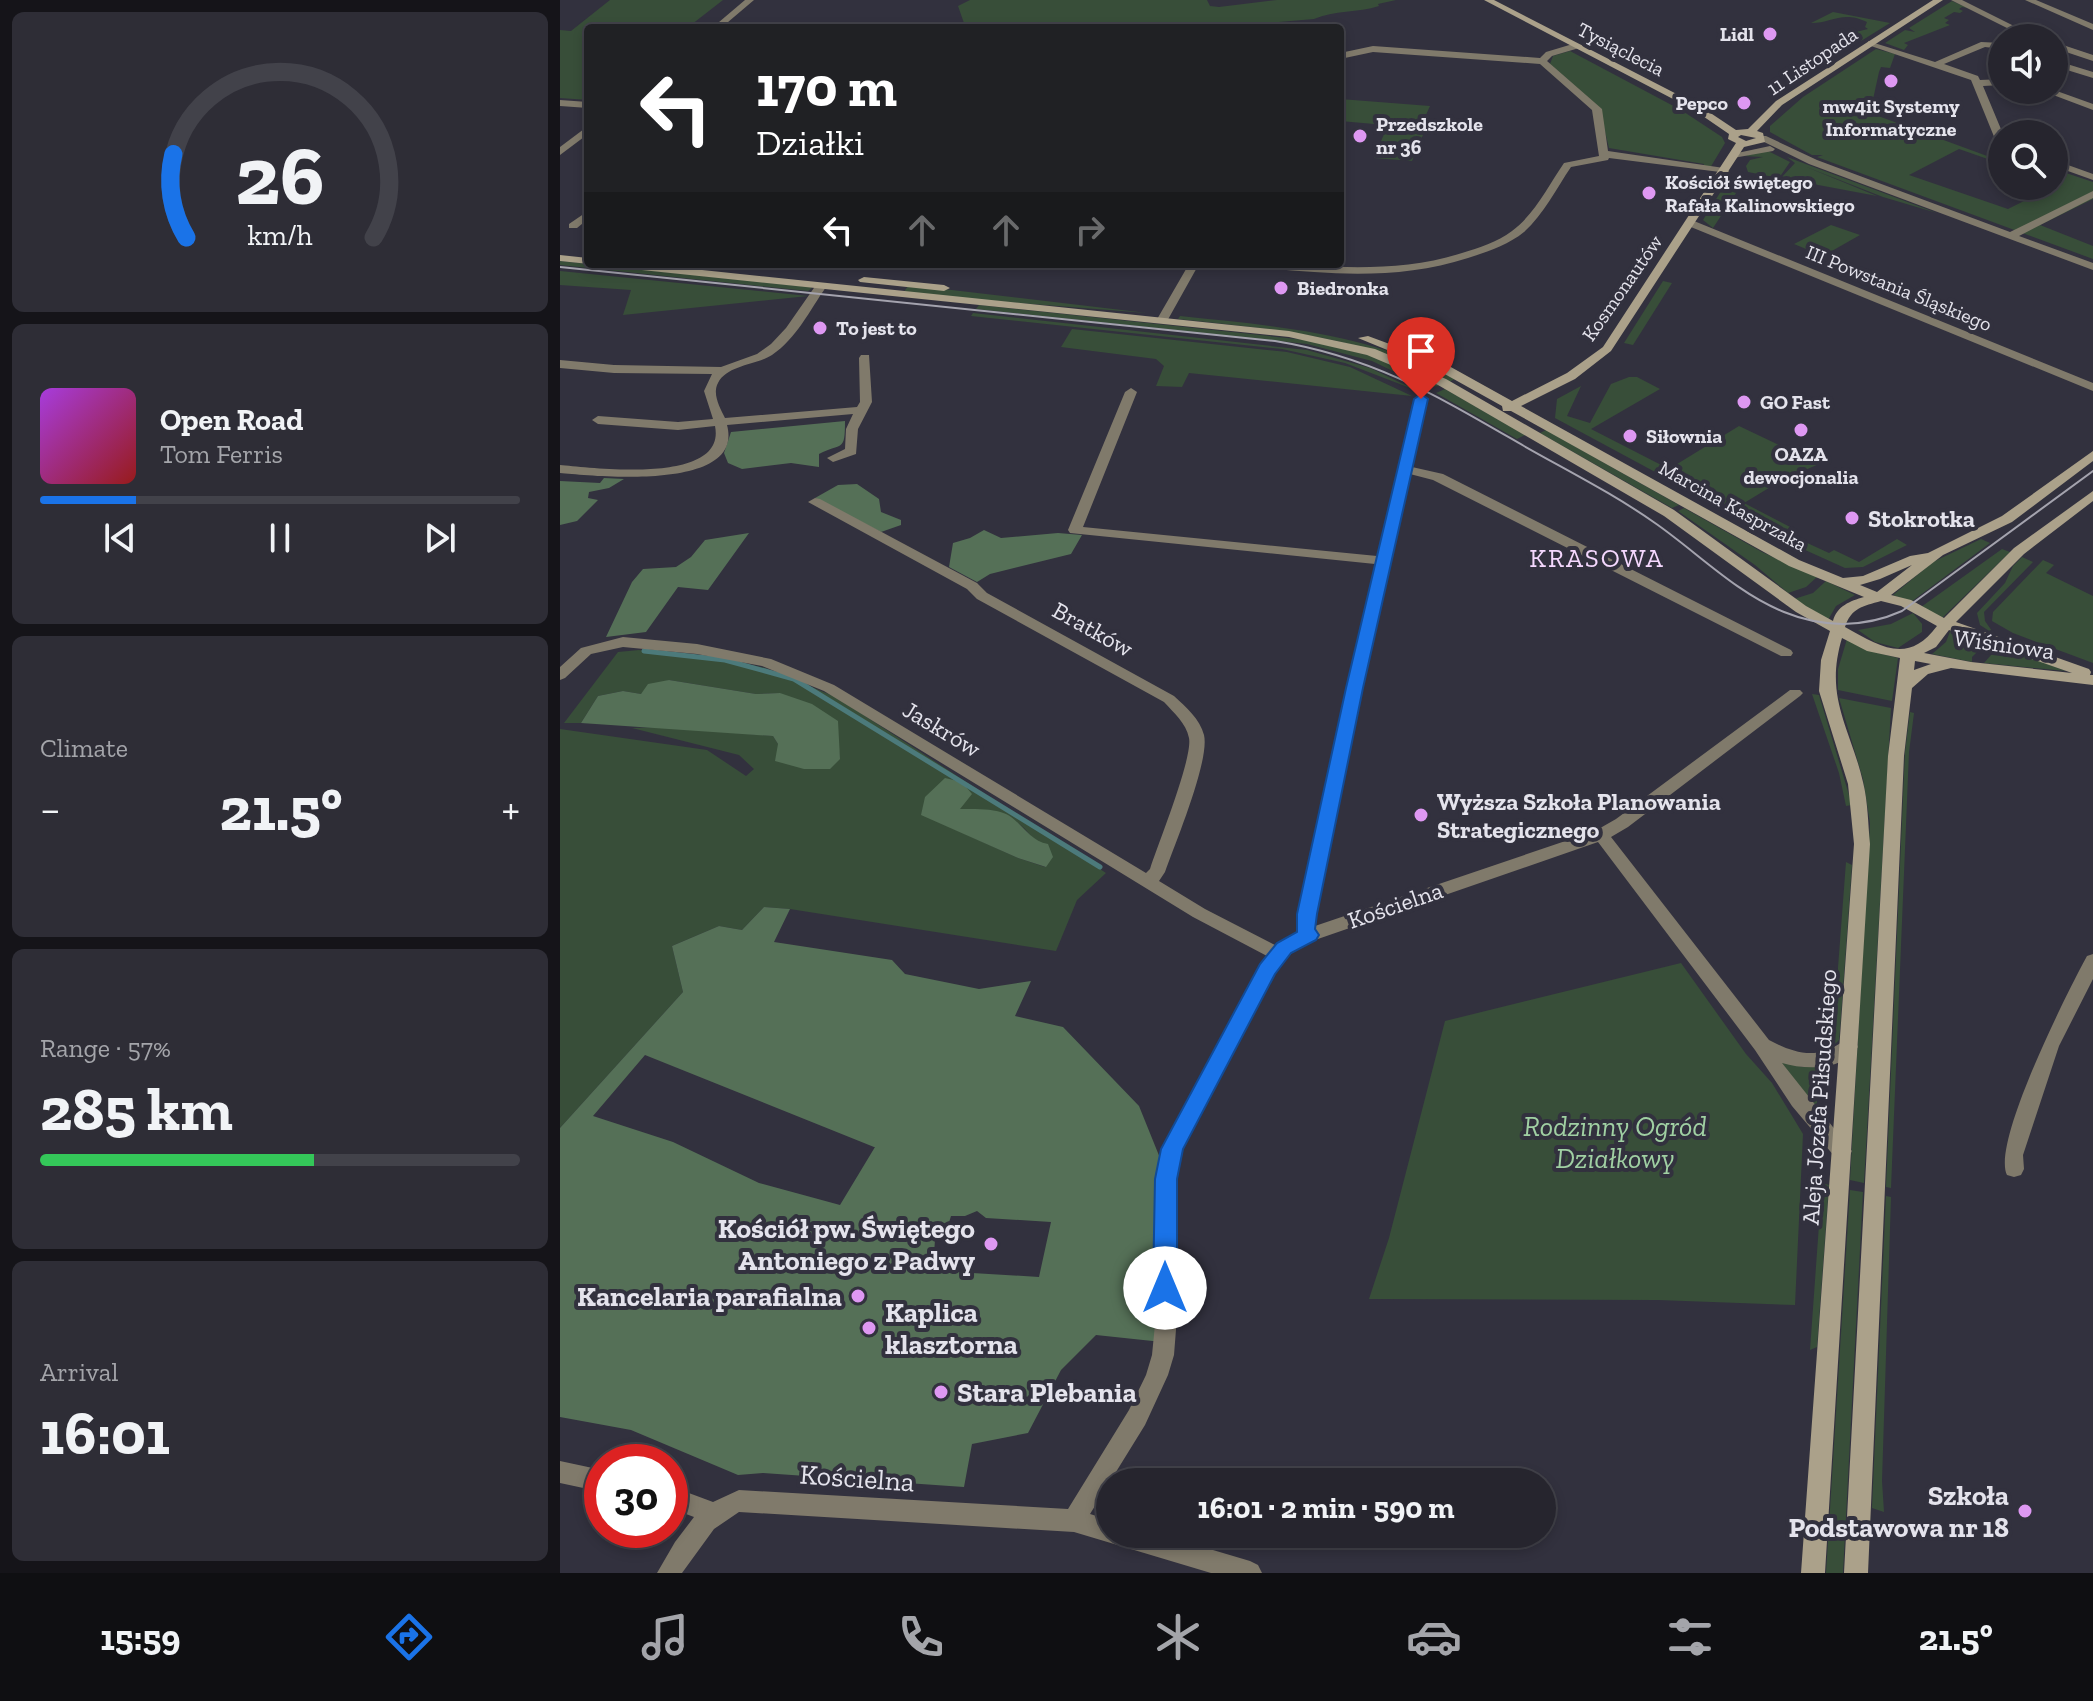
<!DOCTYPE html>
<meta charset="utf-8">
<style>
:root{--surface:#26252e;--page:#2e2d36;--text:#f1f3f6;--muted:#a4a5aa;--line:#42424a;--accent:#1a73e8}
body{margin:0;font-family:"Zilla Slab",serif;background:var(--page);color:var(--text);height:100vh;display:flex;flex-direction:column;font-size:30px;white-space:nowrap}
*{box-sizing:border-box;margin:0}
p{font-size:26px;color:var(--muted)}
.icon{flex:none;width:44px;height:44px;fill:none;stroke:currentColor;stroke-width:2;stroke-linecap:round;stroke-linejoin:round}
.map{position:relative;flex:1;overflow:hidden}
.details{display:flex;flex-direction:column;gap:12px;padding:12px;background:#151419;width:560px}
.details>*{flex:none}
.top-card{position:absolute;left:24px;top:24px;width:760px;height:244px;border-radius:8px;box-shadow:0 4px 12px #0003,0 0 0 2px var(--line);background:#202124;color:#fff;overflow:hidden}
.tools{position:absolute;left:1428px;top:24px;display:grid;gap:16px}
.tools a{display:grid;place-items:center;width:80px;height:80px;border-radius:50%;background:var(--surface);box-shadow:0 4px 12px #0003,0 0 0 2px var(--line);font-size:40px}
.speed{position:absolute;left:24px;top:1444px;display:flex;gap:16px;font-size:40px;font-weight:700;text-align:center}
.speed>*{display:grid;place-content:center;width:104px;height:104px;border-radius:50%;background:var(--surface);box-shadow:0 4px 12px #0003,0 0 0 2px var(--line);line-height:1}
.speed .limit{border:12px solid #d22;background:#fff;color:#111}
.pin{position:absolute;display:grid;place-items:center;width:68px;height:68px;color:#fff;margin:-82px -34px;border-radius:50% 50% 50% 0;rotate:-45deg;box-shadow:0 0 8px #0007}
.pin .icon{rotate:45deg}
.me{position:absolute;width:88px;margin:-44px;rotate:0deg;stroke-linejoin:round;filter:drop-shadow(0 0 6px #0008)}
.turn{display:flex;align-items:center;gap:28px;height:168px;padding:0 40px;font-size:36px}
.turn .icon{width:104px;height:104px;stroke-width:2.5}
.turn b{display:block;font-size:56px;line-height:68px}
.lanes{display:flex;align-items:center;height:76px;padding:0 40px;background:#0003;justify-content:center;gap:40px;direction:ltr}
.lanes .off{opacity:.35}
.big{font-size:60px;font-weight:700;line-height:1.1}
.details .card{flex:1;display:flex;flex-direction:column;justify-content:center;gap:12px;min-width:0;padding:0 28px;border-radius:12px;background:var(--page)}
.details .dial{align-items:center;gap:0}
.dial svg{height:208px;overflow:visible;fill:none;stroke:var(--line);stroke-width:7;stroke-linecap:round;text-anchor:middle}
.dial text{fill:var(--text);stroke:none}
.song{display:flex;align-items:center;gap:24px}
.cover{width:96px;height:96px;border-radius:12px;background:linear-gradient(135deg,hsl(280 70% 55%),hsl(0 70% 35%))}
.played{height:8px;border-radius:4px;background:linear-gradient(90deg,var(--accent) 20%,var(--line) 20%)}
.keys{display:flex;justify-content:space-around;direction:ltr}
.heat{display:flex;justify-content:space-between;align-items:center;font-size:44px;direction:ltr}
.charge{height:12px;border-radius:6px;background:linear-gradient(90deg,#34c759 57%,var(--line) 0)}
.trip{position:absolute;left:536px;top:1468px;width:460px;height:80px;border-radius:40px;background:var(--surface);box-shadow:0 4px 12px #0003,0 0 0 2px var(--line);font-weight:700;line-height:80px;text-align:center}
.tabs{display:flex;height:128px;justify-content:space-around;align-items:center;background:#0f0f12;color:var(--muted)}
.tabs .icon{width:56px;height:56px}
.tabs .active{color:var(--accent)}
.tabs b{font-size:36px;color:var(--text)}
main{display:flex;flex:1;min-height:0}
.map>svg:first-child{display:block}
.green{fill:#384e39;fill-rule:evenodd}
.forest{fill:#557057;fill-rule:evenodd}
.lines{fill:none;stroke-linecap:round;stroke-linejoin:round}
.stream{stroke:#4c7a7b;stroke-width:5}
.street{fill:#807a6b;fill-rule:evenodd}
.secondary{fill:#aba18a;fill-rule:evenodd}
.tram{stroke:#a4a3ae;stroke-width:2}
.route{fill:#1a73e8;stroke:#114b97;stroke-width:2}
.poi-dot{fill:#de98f2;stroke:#32313e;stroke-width:3}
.labels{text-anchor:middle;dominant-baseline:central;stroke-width:8;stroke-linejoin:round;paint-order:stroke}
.far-poi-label{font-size:20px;font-weight:bold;fill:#e4e3ec;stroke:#32313e;text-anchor:start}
.far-street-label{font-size:20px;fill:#e4e3ec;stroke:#32313e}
.poi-label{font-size:24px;font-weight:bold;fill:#e4e3ec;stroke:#32313e;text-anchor:start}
.street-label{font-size:24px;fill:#e4e3ec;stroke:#32313e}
.neighbourhood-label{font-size:26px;letter-spacing:2px;fill:#f5d8fe;stroke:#32313e}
.near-park-label{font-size:28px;font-style:italic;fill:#a0d0a3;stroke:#32313e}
.near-poi-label{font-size:28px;font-weight:bold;fill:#e4e3ec;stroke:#32313e;text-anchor:end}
.near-street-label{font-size:28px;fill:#e4e3ec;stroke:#32313e}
</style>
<main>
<section class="details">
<div class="card dial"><svg viewBox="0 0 100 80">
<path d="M14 69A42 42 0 1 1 86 69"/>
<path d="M14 69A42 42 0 0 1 9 37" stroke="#1a73e8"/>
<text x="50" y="56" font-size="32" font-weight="700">26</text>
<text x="50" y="72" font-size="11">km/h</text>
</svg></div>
<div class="card">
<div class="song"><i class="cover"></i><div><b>Open Road</b><p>Tom Ferris</p></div></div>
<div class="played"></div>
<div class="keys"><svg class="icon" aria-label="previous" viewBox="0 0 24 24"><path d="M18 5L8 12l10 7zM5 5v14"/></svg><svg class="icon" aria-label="pause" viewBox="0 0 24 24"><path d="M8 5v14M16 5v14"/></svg><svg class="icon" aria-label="next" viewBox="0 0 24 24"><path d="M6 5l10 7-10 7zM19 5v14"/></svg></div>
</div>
<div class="card"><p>Climate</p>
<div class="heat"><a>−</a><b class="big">21.5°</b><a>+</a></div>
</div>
<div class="card"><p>Range · 57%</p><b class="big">285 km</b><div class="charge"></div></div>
<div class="card"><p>Arrival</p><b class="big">16:01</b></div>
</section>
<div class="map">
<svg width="1533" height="1573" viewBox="0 0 1533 1573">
<rect width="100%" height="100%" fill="#32313e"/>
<!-- green -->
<path class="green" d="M50,0H163L127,28H28V100L0,98V30L11,31Z
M410,0H647L650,6L659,7L717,0H836L818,4L819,6C798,13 774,10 754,19L648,28H354L404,23L398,6Z
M1392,1L1408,8L1402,7L1399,9L1403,11L1400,13L1394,12L1384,18L1389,20L1385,23L1390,25L1344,43L1348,45L1344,50L1325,43L1345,30L1355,32L1349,28Z
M1273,12L1330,23L1301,41L1279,36L1308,29L1305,27L1307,22C1282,10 1272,23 1251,23Z
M1316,49L1335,54L1330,68L1321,67L1319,72L1310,113L1438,160L1442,159V164L1399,149L1349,175L1448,209L1494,186V169L1533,182V199L1480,225L1533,246V259L1257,157L1263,155H1252L1210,132V126L1243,97Z
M1010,51L1121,110L1162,137L1165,143L1150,168L1143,167L1144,164L1049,148L1039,107L990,64L993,56Z
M780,99L870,106L860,128L780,121Z
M827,127L865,130L852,161L814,158Z
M1208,151L1230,162L1219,178L1188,172L1186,166L1190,160L1203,157L1183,156Z
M1227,157L1377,213L1323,197L1244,166L1317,196L1221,178L1235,163Z
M1168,180L1184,181L1153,228L1143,220Z
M1271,225L1300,235L1263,256L1234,244Z
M0,261L250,287L252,288L248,291L0,265Z
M0,271L248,296L63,315L71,290L0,285Z
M1103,281L1112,283L1073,345L1064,343Z
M349,285L587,313L342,294Z
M419,305L746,340L812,356L880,386L866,387L812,361L747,344L416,309Z
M413,313L747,350L810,368L858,391L785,363L722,349L411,316Z
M620,316C716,326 809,333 895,379L889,382C804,336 713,329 618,319Z
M512,329L727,352L790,367L852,396L629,373L622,387L596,386L604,366L596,359L501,347Z
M1069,377H1077L1100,389L1031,429L1109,469L1179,426L1259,464L1222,480L1184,503L1236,530L1232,536L1269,553L1274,550L1299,562L1337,539L1347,545L1303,567L1285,568L1212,535L995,418L997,399L1021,386L1007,416L1030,423L1051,384Z
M885,389L965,435L957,439L876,393Z
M986,430L1119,505L1112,508L980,433Z
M1124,508L1202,552L1257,577L1246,587L1228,593L1195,565L1118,511Z
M1421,539L1430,543L1351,602L1333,595L1373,562Z
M1442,549L1450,552L1382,618L1361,607Z
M1462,557L1473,562L1424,612L1425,621L1434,634L1420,625L1417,613L1445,583L1453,566Z
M1483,560L1494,565L1486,573L1533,596V663L1453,633L1432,621L1433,612Z
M1266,581L1295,595L1276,606L1268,620L1234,599L1253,593Z
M1353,613L1362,624V632L1338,648L1315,642L1298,630L1331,624Z
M1391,629L1427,642L1412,657V662L1372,654L1386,642Z
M1287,639L1314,652L1338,658L1332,701L1278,690V669Z
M1439,646L1506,671L1424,663Z
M79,650L174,661L205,668L276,697L546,873L517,900L496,951L230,909L204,907L182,930L159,926L112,946L123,992L0,1128V729L147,750L186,776L194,769L179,755L72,728L103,727L213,736L218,744L280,759L278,744L220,693L196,694L109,680L81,694L63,691L38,696L21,723H4L58,652ZM399,810C447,814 469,816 485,867L458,858L361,814Z
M1252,694L1259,695L1292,805L1286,806L1279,773Z
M1279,698L1331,708L1304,1183L1290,1180L1310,823L1303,779Z
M1350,712L1354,713L1349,752L1331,1188L1326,1187L1345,752Z
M1286,862L1292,865L1280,1030L1279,1040L1272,1047Z
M1121,963L1186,1054L1212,1083L1243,1134L1235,1305L1098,1300L809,1299L829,1238L885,1021Z
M1220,1061L1243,1067H1260L1256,1113Z
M1262,1183L1269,1185L1257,1347L1250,1350Z
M1290,1190L1303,1192L1283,1573H1266Z
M1326,1196L1331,1197L1322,1481L1324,1512L1312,1508Z"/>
<!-- forest -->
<path class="forest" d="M285,421C285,453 282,442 259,454V467L231,463L182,469L168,463L164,453L171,432Z
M44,478L64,479L49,488L29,492L28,498L38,500L17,521L0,525V481L40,483Z
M297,484L319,499L321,512L341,520V525L321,532L255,498L278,485Z
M424,530L441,538L498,533L522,535L511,554L430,574L417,582L389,567L393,543L410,538Z
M189,533L148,590L118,587L86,632L46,637L72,582L83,569L116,567L131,557L145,540Z
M109,680L196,694L220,693L252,704L278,721L280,759L270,769H244L215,761L218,744L213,736L21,723L38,696L63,691L81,694L88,684Z
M385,778L402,782L412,794L400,809C414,809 432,808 446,814C462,822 469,841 488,844L493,857L486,867L458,858L361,815L365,797Z
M204,907L230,909L214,942L332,960L345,974L419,989L471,981L455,1016L503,1027L579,1106L600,1158L599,1320L602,1342L536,1335L501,1370L468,1433L412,1444L404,1487L203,1473L178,1475L71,1430L0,1417V1128L123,992L112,946L159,926L182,930ZM85,1055L314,1147H315L280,1205L199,1183L113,1142L33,1116ZM417,1211L426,1218L491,1222L479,1277L379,1271L381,1260L374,1254L375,1240L387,1229L391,1216H405Z"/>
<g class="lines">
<!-- stream -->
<path class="stream" d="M84,651L165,660L234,679L540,867"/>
<!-- street -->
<path class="street" d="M185,0H194L161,28H152Z
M1391,0H1402L1478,38H1467Z
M1465,0H1476L1533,24V30Z
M1308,41L1375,62L1421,42L1442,43V49L1425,47L1384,64L1418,76L1420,80L1442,79V85L1423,86L1443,134L1442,147L1437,144L1411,80L1308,45Z
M1494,42L1533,55V61L1494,48Z
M1016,43L1020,46L1019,48L992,56L987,61L1042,109L1048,151L1164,168L1169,171L1168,173L1049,158L1048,160L1011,167C996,189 984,214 964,232C948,245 927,252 908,258C837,281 766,274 693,267L688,264C760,264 831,276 902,253C919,248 937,242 952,231C975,214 988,186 1004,163L1039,156L1032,110L980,64L813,52L780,59V53L813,46L980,58L986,52Z
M1494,60L1533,72V78L1494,66Z
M1480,90H1494L1533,104V110Z
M0,100L28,102V108L0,106Z
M28,126V134L0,155V147Z
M1200,136H1206L1257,160L1450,232L1533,191V198L1459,236L1533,263V270L1249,164L1200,140Z
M1210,146L1215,149L1213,151L1173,158L1168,155Z
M1494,160L1533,174V180L1494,166Z
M28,211V219L17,228H9V224Z
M1126,221H1134L1533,383V391L1126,225Z
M629,264H639L606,323H598L596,321Z
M260,284L266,287C250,310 236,339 212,355C197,365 167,365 158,383C152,394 160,408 165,418L297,407L300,402L299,358L301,355H309L312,402L298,429L296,454L273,462L267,458L285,449L286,429L293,414L167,425C185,492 35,476 0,473V465C33,468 167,485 155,426L118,430L38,424L32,420L38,416L118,422L153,419L144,391L152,374L54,373L0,368V360L54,365L161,367L197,354L211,344L226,328L256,285Z
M571,388L577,392L523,527L817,556L855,399L861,395L867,399L852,467L883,474L1231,650L1233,653L1231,656H1221L873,480L850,474L807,660L755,926L1035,831L1056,819L1230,690H1240L1243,693L1240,696L1068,827L1051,837L1209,1040C1226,1049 1245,1057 1265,1051C1274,1048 1280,1042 1289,1040L1296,1042L1298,1047C1283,1071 1246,1070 1222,1063L1292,1151L1289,1157L1282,1159L1275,1157L1232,1106L1195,1050L1038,842L755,940L732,953L714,973L622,1149L614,1200L618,1304L614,1355L608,1375L585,1425L530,1514L550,1520V1534H599L690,1561L698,1565L702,1573H651L514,1532L179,1512L154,1529L122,1573H97L115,1542L134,1517L110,1508V1486L153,1502L179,1490L508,1509L569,1410L586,1375L592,1355L597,1304L594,1200L602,1149L707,956L633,917L264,691L202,666L137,654L63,647L31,654L5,678L0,680V667L21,648L63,637L137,644L211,659L274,685L586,873L590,869C598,844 633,758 629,738C626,723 614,713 604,702L417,599L407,589L248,502L255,498L260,499L417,583L427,593L614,696C626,707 640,719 644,735C650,760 615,844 605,872L599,881L645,909L717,946L739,932L738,914L815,564L510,533L508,530L565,392Z
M1533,954V979L1499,1046L1463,1155L1464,1169L1461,1175L1454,1177L1447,1175C1431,1143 1508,991 1527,956Z
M0,1461L42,1470V1492L0,1483Z"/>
<!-- secondary -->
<path class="secondary" d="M924,0H934L1140,106L1176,130L1188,129L1216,101L1373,0H1383L1222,105L1197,131L1203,133L1205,142L1184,147L1051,351L1015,379L961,406L1239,560L1283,578L1303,576L1350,556L1368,553L1442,516L1533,451V461L1452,522L1383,555L1331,595L1351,600L1384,618L1454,548L1533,491V501L1464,554L1396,622L1529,669L1531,672L1530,675H1533V685L1391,668L1368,674L1352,688L1344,756L1308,1573H1284L1328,756L1340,658L1307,651L1282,638C1264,698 1290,726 1303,782C1308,802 1308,824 1310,844L1265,1573H1241L1294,844L1288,784L1259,691L1261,660L1270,631L1236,612L1104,516L878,385L807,355L729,337L53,267L48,264H85L729,331L815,349L886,379L1114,510L1246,606L1273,621C1277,606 1290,601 1304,597L1229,566L951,411H943L942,406L881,372L798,338L808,336L889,366L952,401L1007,373L1043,347L1176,143L1168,139L1169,134L1134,110ZM1181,135L1196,138L1186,141L1178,137ZM1352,565L1317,592L1300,585L1320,579ZM1321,601L1341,606L1377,626C1348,665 1321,647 1285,627C1291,608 1303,606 1321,601ZM1389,630L1512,673L1411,662L1364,653L1376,647ZM1355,661L1371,664L1354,670Z
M0,255L28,258L29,264L0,261Z
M304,277L384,285L390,288L384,291L300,282L298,280Z"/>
<!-- tram -->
<path class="tram" d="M0,267L715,341C814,357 879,397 964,446C1008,471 1054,494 1095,523C1138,553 1175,592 1224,612C1263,628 1304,628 1342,611L1533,471"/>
</g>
<!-- route -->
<path class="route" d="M861,394L868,399L803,688L757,914L755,929L759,935L756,940L731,953L715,974L623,1149L617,1179V1288L613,1296L605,1299L597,1296L593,1288L595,1179L601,1149L700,964L717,943L737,932V914L786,688L854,399Z"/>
<!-- markers -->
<g class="poi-dot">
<circle cx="1210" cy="34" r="8"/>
<circle cx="1331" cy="81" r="8"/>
<circle cx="1184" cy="103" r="8"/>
<circle cx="800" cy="136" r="8"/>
<circle cx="1089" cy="193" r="8"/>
<circle cx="721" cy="288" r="8"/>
<circle cx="260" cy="328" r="8"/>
<circle cx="1184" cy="402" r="8"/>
<circle cx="1241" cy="430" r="8"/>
<circle cx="1070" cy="436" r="8"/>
<circle cx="1292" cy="518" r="8"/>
<circle cx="861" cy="815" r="8"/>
<circle cx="431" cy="1244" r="8"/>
<circle cx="298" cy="1296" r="8"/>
<circle cx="309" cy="1328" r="8"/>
<circle cx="381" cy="1392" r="8"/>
<circle cx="1465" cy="1511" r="8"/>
</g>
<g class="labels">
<!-- far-poi labels -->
<g class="far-poi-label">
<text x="1194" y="34" text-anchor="end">Lidl</text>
<text x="1168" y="103" text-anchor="end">Pepco</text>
<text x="1331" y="106" text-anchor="middle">mw4it Systemy<tspan x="1331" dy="23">Informatyczne</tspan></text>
<text x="816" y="124">Przedszkole<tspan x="816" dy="23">nr 36</tspan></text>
<text x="1105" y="182">Kościół świętego<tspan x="1105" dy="23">Rafała Kalinowskiego</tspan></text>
<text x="737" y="288">Biedronka</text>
<text x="276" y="328">To jest to</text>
<text x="1200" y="402">GO Fast</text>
<text x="1086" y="436">Siłownia</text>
<text x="1241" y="454" text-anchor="middle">OAZA<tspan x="1241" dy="23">dewocjonalia</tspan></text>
</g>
<!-- far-street labels -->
<g class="far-street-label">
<text transform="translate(1061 49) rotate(27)">Tysiąclecia</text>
<text transform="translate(1252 61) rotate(-34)">11 Listopada</text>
<text transform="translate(1062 288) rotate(-55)">Kosmonautów</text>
<text transform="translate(1339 288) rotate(22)">III Powstania Śląskiego</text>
<text transform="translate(1173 506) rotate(29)">Marcina Kasprzaka</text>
</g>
<!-- poi labels -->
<g class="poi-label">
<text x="1308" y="518">Stokrotka</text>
<text x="877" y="801">Wyższa Szkoła Planowania<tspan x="877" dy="28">Strategicznego</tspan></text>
</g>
<!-- street labels -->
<g class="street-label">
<text transform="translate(533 629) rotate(29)">Bratków</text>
<text transform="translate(1444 644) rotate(8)">Wiśniowa</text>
<text transform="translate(382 729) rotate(31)">Jaskrów</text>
<text transform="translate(835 905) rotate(-19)">Kościelna</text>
<text transform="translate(1259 1097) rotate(-86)">Aleja Józefa Piłsudskiego</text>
</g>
<!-- neighbourhood labels -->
<g class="neighbourhood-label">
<text x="1037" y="558">KRASOWA</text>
</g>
<!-- near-park labels -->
<g class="near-park-label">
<text x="1055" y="1126">Rodzinny Ogród<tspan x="1055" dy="32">Działkowy</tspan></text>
</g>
<!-- near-poi labels -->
<g class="near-poi-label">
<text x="415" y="1228">Kościół pw. Świętego<tspan x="415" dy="32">Antoniego z Padwy</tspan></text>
<text x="282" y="1296">Kancelaria parafialna</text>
<text x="325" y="1312" text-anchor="start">Kaplica<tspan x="325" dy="32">klasztorna</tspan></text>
<text x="397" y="1392" text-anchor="start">Stara Plebania</text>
<text x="1449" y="1495">Szkoła<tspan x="1449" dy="32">Podstawowa nr 18</tspan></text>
</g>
<!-- near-street labels -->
<g class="near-street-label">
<text transform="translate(297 1478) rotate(4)">Kościelna</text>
</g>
</g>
</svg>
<div class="tools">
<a><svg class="icon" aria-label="sound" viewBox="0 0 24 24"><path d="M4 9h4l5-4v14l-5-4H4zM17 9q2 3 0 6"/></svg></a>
<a><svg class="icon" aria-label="search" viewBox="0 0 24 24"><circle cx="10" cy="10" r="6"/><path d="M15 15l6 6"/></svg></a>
</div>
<div class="speed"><div class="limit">30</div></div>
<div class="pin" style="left:861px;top:399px;background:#d93025"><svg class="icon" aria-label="arrive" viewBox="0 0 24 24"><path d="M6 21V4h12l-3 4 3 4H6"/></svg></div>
<svg class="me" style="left:605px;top:1288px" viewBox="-20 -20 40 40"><circle r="19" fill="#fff"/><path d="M0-13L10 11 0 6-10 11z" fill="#1a73e8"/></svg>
<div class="trip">16:01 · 2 min · 590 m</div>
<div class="top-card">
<div class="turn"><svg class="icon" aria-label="left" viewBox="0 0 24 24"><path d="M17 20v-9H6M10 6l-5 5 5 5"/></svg><div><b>170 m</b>Działki</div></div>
<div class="lanes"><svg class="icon" aria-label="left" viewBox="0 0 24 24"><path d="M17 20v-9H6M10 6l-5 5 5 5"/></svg><svg class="icon off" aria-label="ahead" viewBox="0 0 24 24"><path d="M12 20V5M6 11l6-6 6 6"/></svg><svg class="icon off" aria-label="ahead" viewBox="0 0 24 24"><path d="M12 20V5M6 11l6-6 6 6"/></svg><svg class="icon off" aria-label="right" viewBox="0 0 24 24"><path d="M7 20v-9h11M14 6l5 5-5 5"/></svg></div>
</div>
</div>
</main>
<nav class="tabs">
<b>15:59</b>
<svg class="icon active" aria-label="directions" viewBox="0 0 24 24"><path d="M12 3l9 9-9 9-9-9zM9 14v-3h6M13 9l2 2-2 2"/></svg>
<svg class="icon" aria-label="music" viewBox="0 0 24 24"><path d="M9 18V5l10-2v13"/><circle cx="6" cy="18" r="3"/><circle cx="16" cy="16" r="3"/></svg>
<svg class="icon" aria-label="phone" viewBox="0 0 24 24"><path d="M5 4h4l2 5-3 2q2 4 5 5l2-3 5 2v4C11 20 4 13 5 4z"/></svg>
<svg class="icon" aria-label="climate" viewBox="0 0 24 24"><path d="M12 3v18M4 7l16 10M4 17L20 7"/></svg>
<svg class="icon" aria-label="car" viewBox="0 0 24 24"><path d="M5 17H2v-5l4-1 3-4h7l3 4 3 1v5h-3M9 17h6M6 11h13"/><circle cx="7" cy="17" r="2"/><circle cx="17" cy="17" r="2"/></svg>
<svg class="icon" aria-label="filters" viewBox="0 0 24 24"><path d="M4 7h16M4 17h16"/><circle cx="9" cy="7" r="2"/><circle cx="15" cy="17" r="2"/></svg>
<b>21.5°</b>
</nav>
